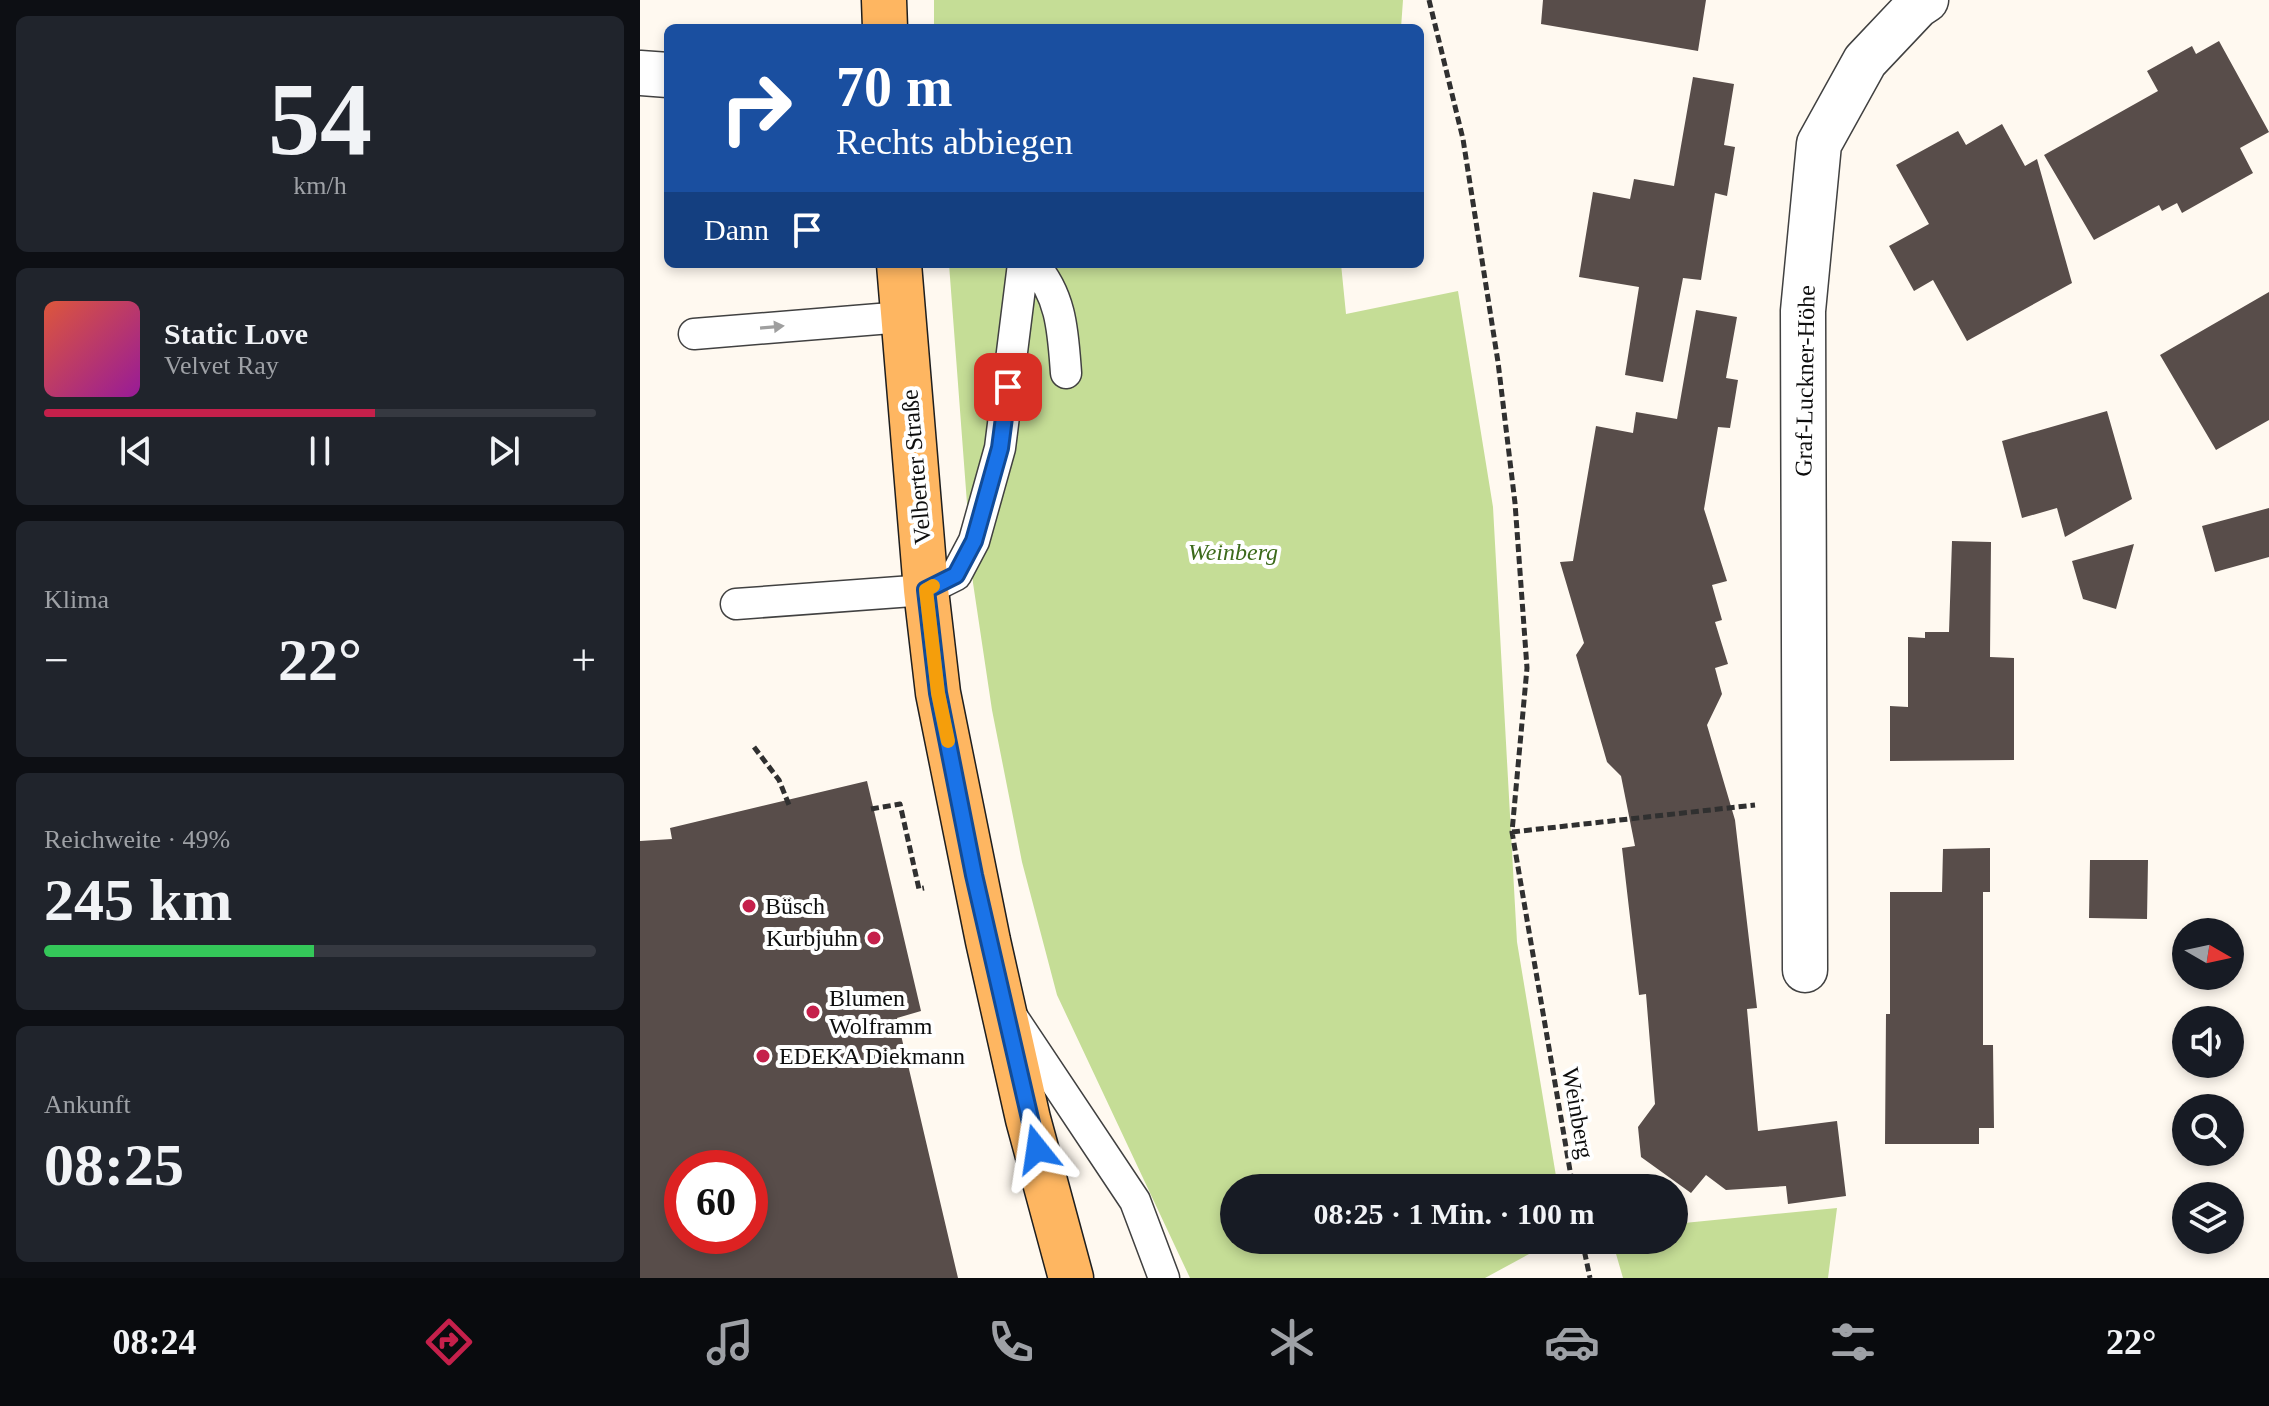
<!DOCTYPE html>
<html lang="de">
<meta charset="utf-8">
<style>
:root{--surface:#171b24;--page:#20242c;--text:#f1f3f6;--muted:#9ea1a6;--line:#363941;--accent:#c5204b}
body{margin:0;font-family:Georgia,serif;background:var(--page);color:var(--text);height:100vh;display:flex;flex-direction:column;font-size:30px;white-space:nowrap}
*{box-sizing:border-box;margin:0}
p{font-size:26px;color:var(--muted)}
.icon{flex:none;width:44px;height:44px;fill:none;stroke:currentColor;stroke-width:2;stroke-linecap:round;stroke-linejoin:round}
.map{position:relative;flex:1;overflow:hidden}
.details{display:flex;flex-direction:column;gap:16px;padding:16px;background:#0d0f14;width:640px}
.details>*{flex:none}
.hud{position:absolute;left:24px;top:24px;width:760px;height:244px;border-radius:12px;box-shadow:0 4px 12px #0003;background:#1a4fa0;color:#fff;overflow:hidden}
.needle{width:52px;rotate:99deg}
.buttons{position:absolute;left:1532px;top:918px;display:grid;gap:16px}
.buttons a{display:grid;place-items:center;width:72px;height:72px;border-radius:50%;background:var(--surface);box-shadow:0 4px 12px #0003;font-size:40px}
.speed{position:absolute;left:24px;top:1150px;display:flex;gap:16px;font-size:40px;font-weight:700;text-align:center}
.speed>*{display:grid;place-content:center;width:104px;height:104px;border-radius:50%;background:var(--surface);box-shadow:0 4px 12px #0003;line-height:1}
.speed .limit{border:12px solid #d22;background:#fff;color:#111}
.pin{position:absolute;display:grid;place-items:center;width:68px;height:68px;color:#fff;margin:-34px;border-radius:16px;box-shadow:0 4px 12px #0006}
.me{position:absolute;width:88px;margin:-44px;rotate:345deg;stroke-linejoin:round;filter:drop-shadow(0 0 6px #0008)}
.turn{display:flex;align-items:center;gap:28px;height:168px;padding:0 40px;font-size:36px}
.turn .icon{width:104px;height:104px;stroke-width:2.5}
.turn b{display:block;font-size:56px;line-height:68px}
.then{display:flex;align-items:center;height:76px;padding:0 40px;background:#0003;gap:16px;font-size:30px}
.big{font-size:60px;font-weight:700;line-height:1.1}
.details .widget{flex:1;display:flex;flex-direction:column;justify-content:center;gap:12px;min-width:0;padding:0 28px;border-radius:12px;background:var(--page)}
.details .dial{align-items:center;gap:0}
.dial b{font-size:104px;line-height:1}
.song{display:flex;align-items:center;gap:24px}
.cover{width:96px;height:96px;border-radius:12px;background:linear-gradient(135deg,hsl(10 70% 55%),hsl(300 70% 35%))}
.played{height:8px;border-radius:4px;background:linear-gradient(90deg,var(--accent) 60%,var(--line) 60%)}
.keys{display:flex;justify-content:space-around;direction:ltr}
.heat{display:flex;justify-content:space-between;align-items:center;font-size:44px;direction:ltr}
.charge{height:12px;border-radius:6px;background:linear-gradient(90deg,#34c759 49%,var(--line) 0)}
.trip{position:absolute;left:580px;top:1174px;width:468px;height:80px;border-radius:40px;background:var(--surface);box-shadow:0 4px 12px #0003;font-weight:700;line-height:80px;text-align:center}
.menu{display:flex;height:128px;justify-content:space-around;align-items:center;background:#090b0e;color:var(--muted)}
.menu .icon{width:56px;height:56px}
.menu .active{color:var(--accent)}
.menu b{font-size:36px;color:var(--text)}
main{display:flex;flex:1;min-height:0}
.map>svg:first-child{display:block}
.forest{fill:#c5dd96}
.building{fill:#584d4a;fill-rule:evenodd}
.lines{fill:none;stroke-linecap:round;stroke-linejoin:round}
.service-casing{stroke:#414141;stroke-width:33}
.minor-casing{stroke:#414141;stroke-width:47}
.primary-casing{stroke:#1f1f1f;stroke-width:47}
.path{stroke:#303030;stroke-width:5;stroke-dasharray:8 4;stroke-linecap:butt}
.service{stroke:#fff;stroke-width:30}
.minor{stroke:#fff;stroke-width:44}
.primary{stroke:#feb661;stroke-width:44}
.oneway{fill:#9f9f9f}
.route-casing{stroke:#114b97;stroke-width:20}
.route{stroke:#1a73e8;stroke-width:14}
.slow{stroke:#f59e0b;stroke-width:14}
.poi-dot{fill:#c5204b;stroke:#fff;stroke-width:3}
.labels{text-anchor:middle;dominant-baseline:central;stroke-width:8;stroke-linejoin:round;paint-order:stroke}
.street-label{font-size:24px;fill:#0e0e0e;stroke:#fff}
.park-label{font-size:24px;font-style:italic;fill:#3c6a1b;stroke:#fff}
.poi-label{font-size:24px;fill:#0e0e0e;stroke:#fff;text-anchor:start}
</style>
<main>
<section class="details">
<div class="widget dial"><b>54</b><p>km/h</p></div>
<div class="widget">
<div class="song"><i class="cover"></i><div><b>Static Love</b><p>Velvet Ray</p></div></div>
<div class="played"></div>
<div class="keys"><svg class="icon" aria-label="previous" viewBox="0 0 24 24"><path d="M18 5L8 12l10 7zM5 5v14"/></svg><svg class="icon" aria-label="pause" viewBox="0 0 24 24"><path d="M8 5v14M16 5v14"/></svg><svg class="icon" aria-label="next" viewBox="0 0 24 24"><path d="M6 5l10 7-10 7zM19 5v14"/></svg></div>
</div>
<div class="widget"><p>Klima</p>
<div class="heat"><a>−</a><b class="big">22°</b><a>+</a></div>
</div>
<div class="widget"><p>Reichweite · 49%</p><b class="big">245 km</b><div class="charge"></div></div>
<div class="widget"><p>Ankunft</p><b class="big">08:25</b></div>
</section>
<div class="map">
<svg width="1629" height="1278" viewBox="0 0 1629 1278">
<rect width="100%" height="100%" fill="#fff9f0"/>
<!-- forest -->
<path class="forest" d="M294,0H763L761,28H294Z
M309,264H701L706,314L818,291L853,507L877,942L918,1188H594V1240H915L845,1278H550L417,995L382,862L352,710L333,583Z
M1197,1208L1188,1278H983L972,1240H1034V1224Z"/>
<!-- building -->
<path class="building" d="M903,0H1066L1058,51L901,24Z
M1579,41L1629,132L1600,148L1613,173L1542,213L1537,203L1522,211L1519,205L1454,240L1404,155L1518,91L1507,71L1552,46L1556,54Z
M1053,77L1094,84L1084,145L1095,147L1087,196L1075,193L1061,280L1043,278L1023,382L985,375L999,287L939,277L953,192L990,199L994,179L1034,186Z
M1362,124L1385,166L1397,159L1432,283L1327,341L1293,280L1274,291L1249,246L1289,224L1256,165L1318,131L1326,145Z
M1629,292V420L1576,450L1520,355Z
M1056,310L1097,317L1086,378L1098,380L1090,428L1078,427L1064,509L1087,581L1072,585L1082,620L1075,622L1088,664L1075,668L1082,694L1067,725L1095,820L1117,1008L1107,1009L1118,1131L1197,1121L1206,1196L1148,1204L1146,1186L1086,1190L1066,1175L1051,1193L1001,1157L998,1127L1015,1104L1006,994L999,995L982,848L995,846L981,776L967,762L936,655L944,643L920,562L933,561L956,426L993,433L996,412L1037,419Z
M1467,411L1492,499L1425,537L1417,508L1382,518L1362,441Z
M1629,508V557L1575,572L1562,526Z
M1312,541L1351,542L1350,657L1374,658V760L1250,761V706L1268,707V637L1285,638V632H1309Z
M1494,544L1476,609L1443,599L1432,561Z
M227,781L281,1011L257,1018L318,1278H0V841L32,839L30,828ZM42,1168H110V1236H42Z
M1350,848V892H1302L1303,849Z
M1450,860H1508L1507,919L1449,918Z
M1250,892H1343V1045H1353L1354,1128H1339V1144H1245L1246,1014H1250Z"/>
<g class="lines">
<!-- service casing -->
<g class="service-casing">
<path id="service" d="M393,264C422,296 423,333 426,373
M54,334L263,317
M96,604L286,590L316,575L334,541L360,448L383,264
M373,1018L495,1201L524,1278"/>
</g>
<!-- minor casing -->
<g class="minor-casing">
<path id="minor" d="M0,73L28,75
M1165,970L1163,311L1179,144L1225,61L1277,6L1286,0"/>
</g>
<!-- primary casing -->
<g class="primary-casing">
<path id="primary" d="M244,0L245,28
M259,264L286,590L298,693L348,941L388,1119L431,1278"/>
</g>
<!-- path -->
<path class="path" d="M789,0L823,139L858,362L875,503L887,668L872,832L933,1188
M114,747L139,780L149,805
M231,809L260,804L279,889L284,888
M872,832L1115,805
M942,1240L950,1278"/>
<!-- service -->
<use href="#service" class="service"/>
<!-- minor -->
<use href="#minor" class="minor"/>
<!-- primary -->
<use href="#primary" class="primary"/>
</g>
<!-- one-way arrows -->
<defs><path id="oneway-solid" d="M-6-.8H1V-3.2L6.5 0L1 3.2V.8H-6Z" transform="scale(2)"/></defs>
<use class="oneway" href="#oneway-solid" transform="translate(132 327) rotate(-5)"/>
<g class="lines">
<!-- route casing -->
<g class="route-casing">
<path id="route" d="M368,387L360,448L334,541L316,575L286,590L298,693L334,875L397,1149"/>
</g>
<!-- route -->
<use href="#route" class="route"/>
<!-- slow -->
<path class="slow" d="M293,586L286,590L298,693L308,741"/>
</g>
<!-- markers -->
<g class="poi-dot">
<circle cx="109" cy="906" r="8"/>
<circle cx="234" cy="938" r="8"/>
<circle cx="173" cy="1012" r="8"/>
<circle cx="123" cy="1056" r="8"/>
</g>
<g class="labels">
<!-- street labels -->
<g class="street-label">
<text transform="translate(1165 381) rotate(-89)">Graf-Luckner-Höhe</text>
<text transform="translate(276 467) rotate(-95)">Velberter Straße</text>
<text transform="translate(938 1113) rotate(80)">Weinberg</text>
</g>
<!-- park labels -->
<g class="park-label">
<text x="593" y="552">Weinberg</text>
</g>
<!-- poi labels -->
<g class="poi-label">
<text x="125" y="906">Büsch</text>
<text x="218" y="938" text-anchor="end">Kurbjuhn</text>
<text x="189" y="998">Blumen<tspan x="189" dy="28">Wolframm</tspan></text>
<text x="139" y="1056">EDEKA Diekmann</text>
</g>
</g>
</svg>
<div class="buttons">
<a><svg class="needle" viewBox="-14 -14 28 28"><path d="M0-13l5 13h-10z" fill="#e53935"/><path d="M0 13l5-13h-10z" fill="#9ea1a6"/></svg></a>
<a><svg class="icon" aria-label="sound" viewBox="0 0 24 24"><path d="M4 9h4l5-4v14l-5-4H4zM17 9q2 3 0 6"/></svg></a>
<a><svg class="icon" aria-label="search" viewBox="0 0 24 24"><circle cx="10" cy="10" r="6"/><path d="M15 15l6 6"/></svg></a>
<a><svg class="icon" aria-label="layers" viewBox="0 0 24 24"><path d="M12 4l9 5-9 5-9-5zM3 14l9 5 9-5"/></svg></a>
</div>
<div class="speed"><div class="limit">60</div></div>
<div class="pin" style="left:368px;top:387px;background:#d93025"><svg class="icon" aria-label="arrive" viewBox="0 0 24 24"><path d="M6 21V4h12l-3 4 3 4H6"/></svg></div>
<svg class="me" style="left:397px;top:1149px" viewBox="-20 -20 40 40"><path d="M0-17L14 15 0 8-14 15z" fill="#1a73e8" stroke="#fff" stroke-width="4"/></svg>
<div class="trip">08:25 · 1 Min. · 100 m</div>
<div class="hud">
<div class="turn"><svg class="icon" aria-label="right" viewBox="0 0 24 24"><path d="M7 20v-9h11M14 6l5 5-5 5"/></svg><div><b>70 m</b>Rechts abbiegen</div></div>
<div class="then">Dann<svg class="icon" aria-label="arrive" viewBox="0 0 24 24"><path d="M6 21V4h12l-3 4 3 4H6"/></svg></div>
</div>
</div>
</main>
<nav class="menu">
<b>08:24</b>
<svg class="icon active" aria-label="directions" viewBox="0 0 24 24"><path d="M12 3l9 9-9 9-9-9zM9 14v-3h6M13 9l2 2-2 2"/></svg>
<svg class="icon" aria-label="music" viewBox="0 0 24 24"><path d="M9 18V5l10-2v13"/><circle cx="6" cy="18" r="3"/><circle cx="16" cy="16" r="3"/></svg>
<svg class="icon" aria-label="phone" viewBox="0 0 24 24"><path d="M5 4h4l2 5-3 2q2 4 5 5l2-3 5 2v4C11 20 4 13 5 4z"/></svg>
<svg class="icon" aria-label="climate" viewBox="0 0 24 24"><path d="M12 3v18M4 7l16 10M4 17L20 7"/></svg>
<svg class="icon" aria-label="car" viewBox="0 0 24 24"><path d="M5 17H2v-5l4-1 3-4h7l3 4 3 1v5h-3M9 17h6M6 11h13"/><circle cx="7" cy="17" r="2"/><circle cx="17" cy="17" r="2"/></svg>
<svg class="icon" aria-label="filters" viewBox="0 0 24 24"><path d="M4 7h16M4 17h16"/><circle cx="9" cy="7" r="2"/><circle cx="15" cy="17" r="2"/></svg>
<b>22°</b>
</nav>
